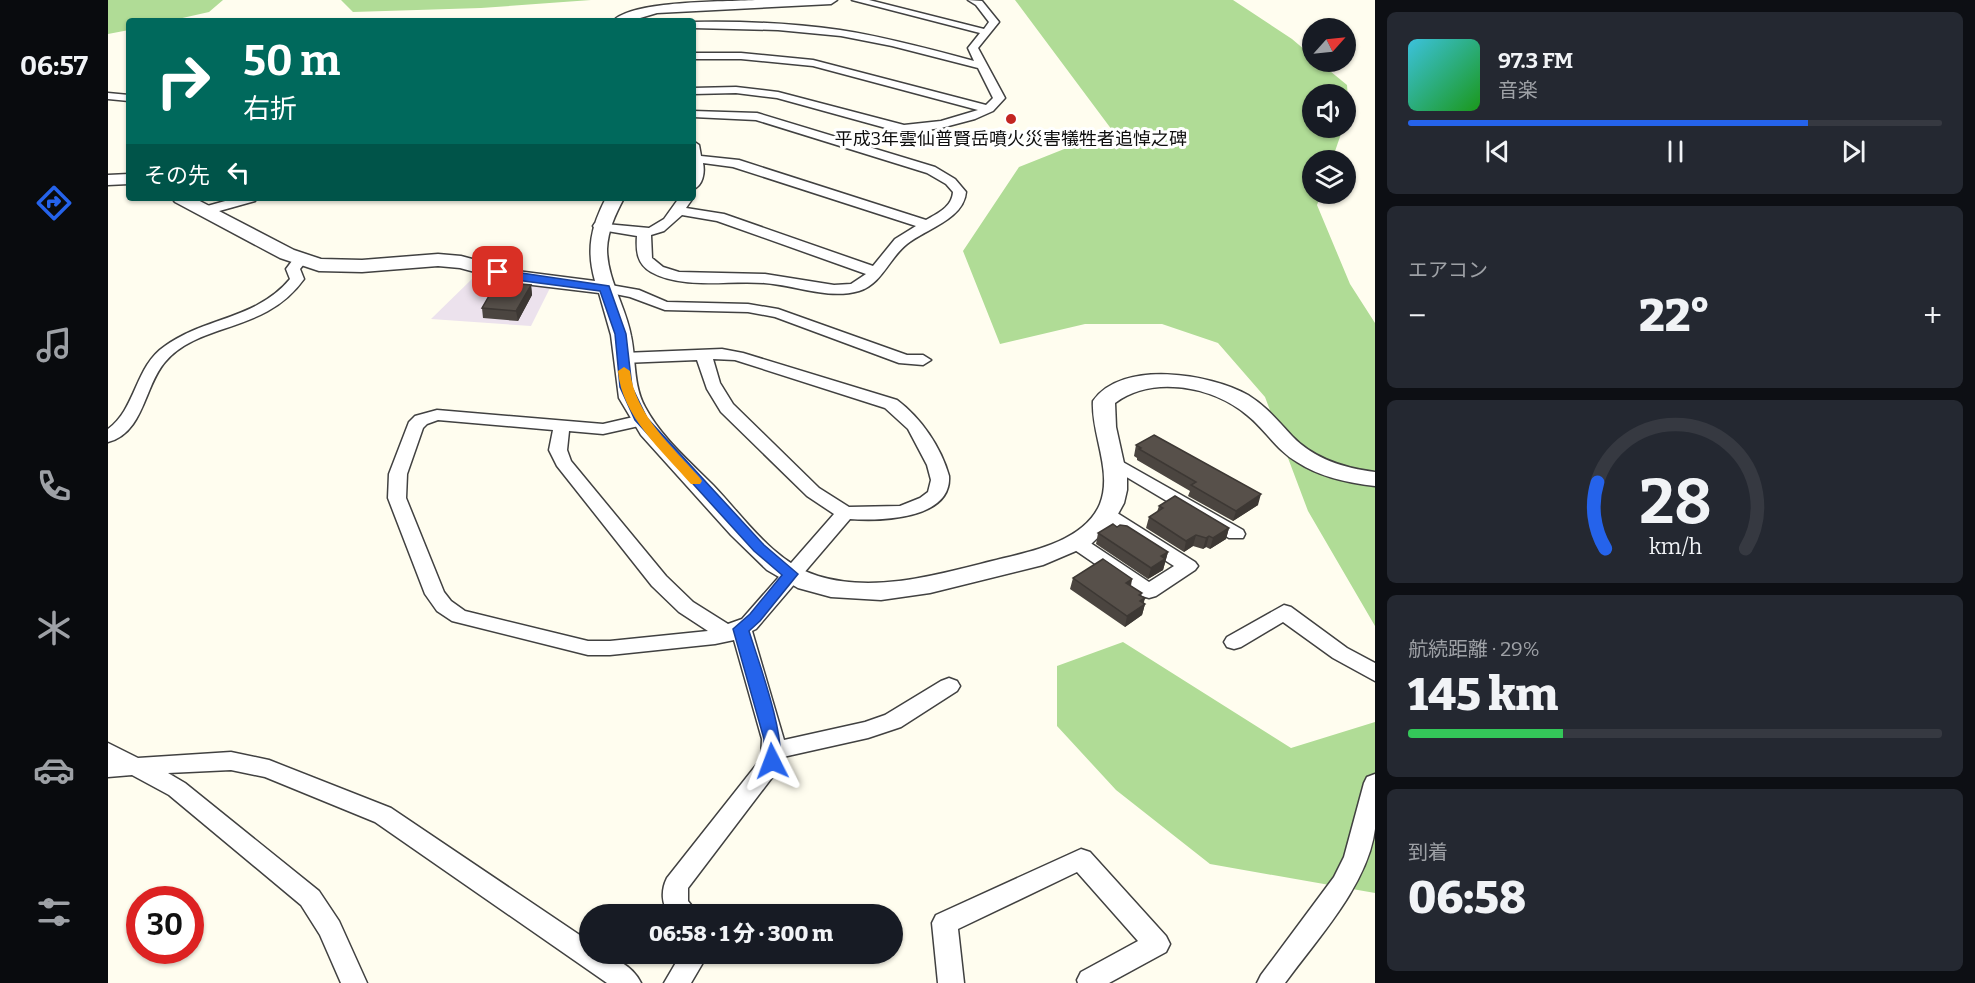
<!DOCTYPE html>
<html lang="ja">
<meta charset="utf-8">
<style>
:root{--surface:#171b24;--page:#242831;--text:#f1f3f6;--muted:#9ea1a6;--line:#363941;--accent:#2563eb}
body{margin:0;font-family:Bitter,"Noto Sans JP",serif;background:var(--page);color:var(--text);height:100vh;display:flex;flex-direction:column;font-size:22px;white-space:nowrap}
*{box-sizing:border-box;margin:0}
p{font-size:20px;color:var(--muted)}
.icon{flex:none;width:33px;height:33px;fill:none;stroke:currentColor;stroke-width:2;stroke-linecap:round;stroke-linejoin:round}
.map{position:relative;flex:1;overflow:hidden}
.details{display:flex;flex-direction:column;gap:12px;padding:12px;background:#0d0f14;width:600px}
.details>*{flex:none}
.banner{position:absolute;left:18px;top:18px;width:570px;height:183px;border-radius:6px;box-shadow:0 2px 4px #0004;background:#00695c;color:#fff;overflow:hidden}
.needle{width:39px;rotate:63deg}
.fabs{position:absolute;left:1194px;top:18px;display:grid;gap:12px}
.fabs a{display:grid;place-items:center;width:54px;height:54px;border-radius:50%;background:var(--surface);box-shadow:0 2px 4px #0004;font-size:30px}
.speed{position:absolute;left:18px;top:886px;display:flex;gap:12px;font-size:30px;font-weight:700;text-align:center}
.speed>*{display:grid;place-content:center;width:78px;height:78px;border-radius:50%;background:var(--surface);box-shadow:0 2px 4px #0004;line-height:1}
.speed .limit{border:9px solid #d22;background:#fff;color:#111}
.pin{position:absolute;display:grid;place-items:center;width:51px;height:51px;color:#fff;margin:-26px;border-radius:12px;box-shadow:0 3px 9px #0006}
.me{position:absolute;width:66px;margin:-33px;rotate:357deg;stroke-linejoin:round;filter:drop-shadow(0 0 4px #0008)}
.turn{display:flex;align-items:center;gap:21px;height:126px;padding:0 18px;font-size:27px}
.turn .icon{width:78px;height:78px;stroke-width:2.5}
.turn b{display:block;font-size:42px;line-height:51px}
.then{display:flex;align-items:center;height:57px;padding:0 18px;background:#0003;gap:12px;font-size:22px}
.big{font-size:45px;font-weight:800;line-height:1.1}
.details .widget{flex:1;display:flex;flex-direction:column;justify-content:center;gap:9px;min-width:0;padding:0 21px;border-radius:9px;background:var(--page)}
.details .dial{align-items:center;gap:0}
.dial svg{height:156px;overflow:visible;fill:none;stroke:var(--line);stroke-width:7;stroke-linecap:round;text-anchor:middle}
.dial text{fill:var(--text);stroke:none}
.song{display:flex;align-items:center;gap:18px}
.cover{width:72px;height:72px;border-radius:9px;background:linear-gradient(135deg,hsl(190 70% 55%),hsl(120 70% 35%))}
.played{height:6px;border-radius:3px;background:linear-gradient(90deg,var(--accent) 75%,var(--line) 75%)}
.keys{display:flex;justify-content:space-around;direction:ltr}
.heat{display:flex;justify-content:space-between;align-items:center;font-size:33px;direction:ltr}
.charge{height:9px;border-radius:4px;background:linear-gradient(90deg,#34c759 29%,var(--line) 0)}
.trip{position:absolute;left:471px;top:904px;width:324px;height:60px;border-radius:30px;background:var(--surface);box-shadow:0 2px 4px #0004;font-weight:800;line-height:60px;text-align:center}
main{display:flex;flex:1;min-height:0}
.tab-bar{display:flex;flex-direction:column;width:108px;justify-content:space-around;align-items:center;background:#090b0e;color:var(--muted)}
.tab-bar .icon{width:42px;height:42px}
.tab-bar .selected{color:var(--accent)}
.tab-bar b{font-size:27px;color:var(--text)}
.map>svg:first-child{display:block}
.industrial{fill:#ece2ed}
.forest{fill:#b0dc96}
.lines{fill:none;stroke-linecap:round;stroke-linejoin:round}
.minor-casing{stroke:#414141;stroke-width:3}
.tertiary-casing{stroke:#414141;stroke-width:3}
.minor{fill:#fff;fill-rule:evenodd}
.tertiary{fill:#fff;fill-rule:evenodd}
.wall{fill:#4b4540}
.shaded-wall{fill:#3d3834}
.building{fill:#57504a;stroke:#3d3834;stroke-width:1.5}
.route{fill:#2563eb;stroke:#184099;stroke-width:1.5}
.slow{fill:#f59e0b}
.poi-dot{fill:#c32521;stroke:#fff;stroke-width:2}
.labels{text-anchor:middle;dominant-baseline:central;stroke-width:6;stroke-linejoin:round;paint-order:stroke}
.far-poi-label{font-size:18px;fill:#0e0e0e;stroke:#fff}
</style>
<main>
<nav class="tab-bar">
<b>06:57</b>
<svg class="icon selected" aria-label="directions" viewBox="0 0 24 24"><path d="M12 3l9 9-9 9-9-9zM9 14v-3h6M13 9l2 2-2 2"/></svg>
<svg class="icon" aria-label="music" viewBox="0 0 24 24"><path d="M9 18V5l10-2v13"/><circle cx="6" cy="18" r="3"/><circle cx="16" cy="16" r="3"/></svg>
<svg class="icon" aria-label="phone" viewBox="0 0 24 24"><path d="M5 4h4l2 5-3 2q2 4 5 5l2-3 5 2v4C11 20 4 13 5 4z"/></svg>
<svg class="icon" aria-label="climate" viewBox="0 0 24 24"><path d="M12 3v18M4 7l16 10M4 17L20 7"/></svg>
<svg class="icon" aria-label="car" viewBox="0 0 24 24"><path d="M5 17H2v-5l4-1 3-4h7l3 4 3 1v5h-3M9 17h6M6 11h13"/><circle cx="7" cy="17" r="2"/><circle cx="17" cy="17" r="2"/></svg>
<svg class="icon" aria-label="filters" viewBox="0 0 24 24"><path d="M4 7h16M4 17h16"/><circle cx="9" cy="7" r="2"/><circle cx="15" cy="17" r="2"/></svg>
</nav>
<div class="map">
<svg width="1267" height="983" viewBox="0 0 1267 983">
<rect width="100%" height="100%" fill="#fffdef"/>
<!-- industrial -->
<path class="industrial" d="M366,277L393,284L398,281L442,288L423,326L323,319Z"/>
<!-- forest -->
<path class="forest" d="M0,0H115L101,12L61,21H21V30L0,34Z
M233,0H483L373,8L245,12Z
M907,0H1125L1184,39L1204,56V62H1211L1239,85L1241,112L1238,122V94H1204V128H1235L1224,160H1204V194H1213L1209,205L1242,284L1267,323V626L1200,511L1157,397L1110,343L1054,324H977L892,344L855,251L911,167L1004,130Z
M1015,642L1183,748L1267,722V893L1102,864L1008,790L949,726V666Z"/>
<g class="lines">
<!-- minor casing -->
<g class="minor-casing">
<path id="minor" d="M744,0H761L876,29L881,22L868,5L860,0L874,1L891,22L870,48L897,98L885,111L867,119L833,128L796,133L669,98L628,93L585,94V88L628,87L670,92L796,125L833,121L870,110L705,66L633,59H585V53H633L705,60L878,105L885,98L870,68L784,46L733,36L670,30L585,28V22C634,21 683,23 732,30C777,37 822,49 866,61L860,48L872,33Z
M0,93L21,95V101L0,99Z
M585,111L649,113L827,167L847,179L858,192C856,219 818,229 799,244C781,258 774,284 751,291C720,300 687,285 656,283C621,280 575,290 543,272C529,264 528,251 529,236L487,229L485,226L487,223L541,228L556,219L571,198H585L578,208L616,214L765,266L787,239L808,226L625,167L595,163C597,172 595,186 585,189V141L591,145L593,156L631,160L818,220C830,213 844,207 845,192L838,184L819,173L648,120L585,117ZM574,215L609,221L758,274L743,284L726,285L657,274L571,272L555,267L544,258L543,235L556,231Z
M128,198H149L147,201L97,215L90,211L92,208Z
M192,256L199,260L192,269L196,279C157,334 92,321 57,362C36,386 36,433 0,442V429C28,409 27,366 57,346C97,317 149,319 182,279L178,269L187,257Z
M497,284L531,290L559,302L640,304L670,309L799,355H815L823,360L815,365L791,363L667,317L640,312L557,310L522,297L492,291L490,288Z
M614,349L635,353L789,400C813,418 833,447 841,476C844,520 771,521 742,519L648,629L644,631L676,740L757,722L777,715L833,681L841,678L849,681L852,686L849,691L793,727L760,738L675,757L672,767L580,888V901L591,915H562C553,904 553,890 559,878L653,759L654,739L626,640L607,644L502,655H480L344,621L329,611L317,594L280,498L281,474L301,422L307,416L329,410L495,424L534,415L540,416L542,420L540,424L495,434L461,431L459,450L463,461L558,576L585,602L620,624L634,619L726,514L699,496L613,412L599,389L589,360L515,363L507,358L515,353ZM605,359L627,360L777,408L800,429L819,465L823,480L820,492L812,498L792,506L741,507L711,488L625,404L612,383ZM330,420L445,430L441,450L449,466L544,586L571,612L600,631L502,641H480L357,611L343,601L336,592L298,498L299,474L315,428L319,424Z
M1006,457L1135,530L1137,534L1135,538H1121L1000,466L997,462L1000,458Z
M999,509L1006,511L1087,562L1090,566L1087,570L1048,596L1041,598L1034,596L961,546L959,542L961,538H975L1041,582L1066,566L992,519L990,515L992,511Z
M1176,605L1183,607L1239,648L1267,663V681L1225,658L1175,622L1133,647L1126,649L1119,647L1116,642L1119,637Z
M0,743L30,758L123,752L161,760L283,808L482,942V954C501,954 524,964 533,983H499L267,822L157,777L123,770L60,773L77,783L211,891L231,921L259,983H233L212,935L193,905L61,795L24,775L0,777Z
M1267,774C1267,792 1267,812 1267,829C1260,885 1209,939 1177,983H1149L1153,975L1226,877L1236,857L1256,783L1259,777Z
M973,849L982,852L1058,936L1062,944L1058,952L1001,983H970L969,980L973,972L1030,941L969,872L850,929L856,983H830L824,923L828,915Z
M573,954H600L583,983H556Z"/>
</g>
<!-- tertiary casing -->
<g class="tertiary-casing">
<path id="tertiary" d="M647,0H729L723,4L549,13L522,21H505C525,0 616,2 647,0Z
M21,174V184L0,185V175Z
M64,198H86L186,250L213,259L254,260L330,254L353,256L409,271L487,281C478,249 483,227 498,198H516C507,215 500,230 499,249C499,279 518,307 523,336C528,359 525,385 537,407C553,437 581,461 605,485C635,516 666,563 710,576C769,594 835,573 892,559C926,551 977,540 992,504C1005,471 983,434 985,401C1014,359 1103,374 1140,395C1158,406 1170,421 1184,436C1206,459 1236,468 1267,472V486C1240,483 1212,477 1189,462C1168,450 1157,429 1139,415C1104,386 1044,375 1007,403L1008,427L1019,477V490L1016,503L1005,523L982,545L935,565L822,593L773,600L723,597L690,588L659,570L623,535L533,435L511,398L503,335L491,293L408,283L352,268L330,266L254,272L211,271L172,258L67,202Z"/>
</g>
<!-- minor -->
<use href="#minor" class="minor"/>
<!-- tertiary -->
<use href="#tertiary" class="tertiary"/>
</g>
<!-- wall -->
<path class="wall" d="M423,285L424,295L410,321L375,318L374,308Z
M1028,445L1150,505L1125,521L1080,496L1082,491L1029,460V458L1026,456Z
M1051,506L1121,528L1118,539L1102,549L1098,547L1095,549L1085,546L1076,552L1038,528L1041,517L1049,512Z
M1009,527L1060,552L1055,570L1040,579L988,544L990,533Z
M965,578L1024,579L1023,586L1034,593L1033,596L1037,598L1035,603L1037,604L1034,615L1017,627L962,589Z"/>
<!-- shaded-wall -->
<path class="shaded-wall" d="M423,285L424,295L410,321L408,311Z
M1153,494L1150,505L1125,521L1128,511Z
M1121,528L1118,539L1102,549L1105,538Z
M1088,535L1085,546L1076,552L1078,541Z
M1101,536L1098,547L1095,549L1098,538Z
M1060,552L1055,570L1040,579L1043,568L1053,556Z
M1024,579L1021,590L1018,583Z
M1037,598L1035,606L1037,604L1034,615L1017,627L1019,616L1032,601Z"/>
<!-- building -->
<path class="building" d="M389,282L423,285L408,311L374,308Z
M1046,435L1153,494L1128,511L1083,485L1088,482L1031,449L1033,448L1028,445Z
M1067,496L1121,528L1105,538L1101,536L1098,538L1088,535L1078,541L1041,517L1055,508L1051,506Z
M1005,524L1009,527L1012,525L1019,526L1060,552L1053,556L1057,559L1043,568L990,533Z
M995,559L1024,579L1018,583L1034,593L1031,595L1037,598L1032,601L1037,604L1019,616L965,578Z"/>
<!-- route -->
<path class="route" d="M386,269L501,286L518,334L524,387L539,418L656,545L690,574L652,621L641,631C649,657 681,744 670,766L664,768L658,766L655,761L656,739L625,629L642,614L674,575L646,551L527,420L512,387L507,334L492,291L408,280L386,274Z"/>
<!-- slow -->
<path class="slow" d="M516,367L522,371C527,415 564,446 592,478L594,481L592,484H583C554,450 514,417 510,371Z"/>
<!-- markers -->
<circle class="poi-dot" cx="903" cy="119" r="6"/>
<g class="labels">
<!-- far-poi labels -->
<g class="far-poi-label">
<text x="903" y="139">平成3年雲仙普賢岳噴火災害犠牲者追悼之碑</text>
</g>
</g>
</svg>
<div class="fabs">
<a><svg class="needle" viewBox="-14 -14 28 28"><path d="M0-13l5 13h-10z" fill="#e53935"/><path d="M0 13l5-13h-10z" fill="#9ea1a6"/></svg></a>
<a><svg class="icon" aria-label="sound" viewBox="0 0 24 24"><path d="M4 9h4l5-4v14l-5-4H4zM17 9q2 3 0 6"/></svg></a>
<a><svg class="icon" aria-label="layers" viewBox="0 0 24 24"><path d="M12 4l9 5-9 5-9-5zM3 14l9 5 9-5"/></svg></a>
</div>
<div class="speed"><div class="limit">30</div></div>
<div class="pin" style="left:390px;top:272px;background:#d93025"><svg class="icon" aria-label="arrive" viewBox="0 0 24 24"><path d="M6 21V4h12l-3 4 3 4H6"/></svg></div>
<svg class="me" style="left:664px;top:761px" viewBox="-20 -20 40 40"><path d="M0-17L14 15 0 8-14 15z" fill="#2563eb" stroke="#fff" stroke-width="4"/></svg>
<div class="trip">06:58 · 1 分 · 300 m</div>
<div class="banner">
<div class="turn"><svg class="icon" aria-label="right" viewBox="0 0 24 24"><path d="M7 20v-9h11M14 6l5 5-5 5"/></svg><div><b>50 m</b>右折</div></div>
<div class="then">その先<svg class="icon" aria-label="left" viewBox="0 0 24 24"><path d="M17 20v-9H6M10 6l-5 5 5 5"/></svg></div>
</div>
</div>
<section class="details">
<div class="widget">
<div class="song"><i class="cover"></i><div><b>97.3 FM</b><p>音楽</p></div></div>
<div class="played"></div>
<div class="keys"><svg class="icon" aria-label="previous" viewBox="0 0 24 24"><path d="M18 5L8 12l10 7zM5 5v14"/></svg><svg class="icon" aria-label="pause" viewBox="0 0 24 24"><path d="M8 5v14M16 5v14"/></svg><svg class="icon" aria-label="next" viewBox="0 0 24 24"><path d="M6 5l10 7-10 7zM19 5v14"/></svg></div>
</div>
<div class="widget"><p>エアコン</p>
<div class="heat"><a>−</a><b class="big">22°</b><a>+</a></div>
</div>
<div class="widget dial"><svg viewBox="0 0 100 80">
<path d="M14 69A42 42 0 1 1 86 69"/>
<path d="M14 69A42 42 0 0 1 10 35" stroke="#2563eb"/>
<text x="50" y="56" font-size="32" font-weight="700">28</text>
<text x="50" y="72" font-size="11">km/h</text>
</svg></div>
<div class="widget"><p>航続距離 · 29%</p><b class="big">145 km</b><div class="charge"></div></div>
<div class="widget"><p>到着</p><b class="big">06:58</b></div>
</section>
</main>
